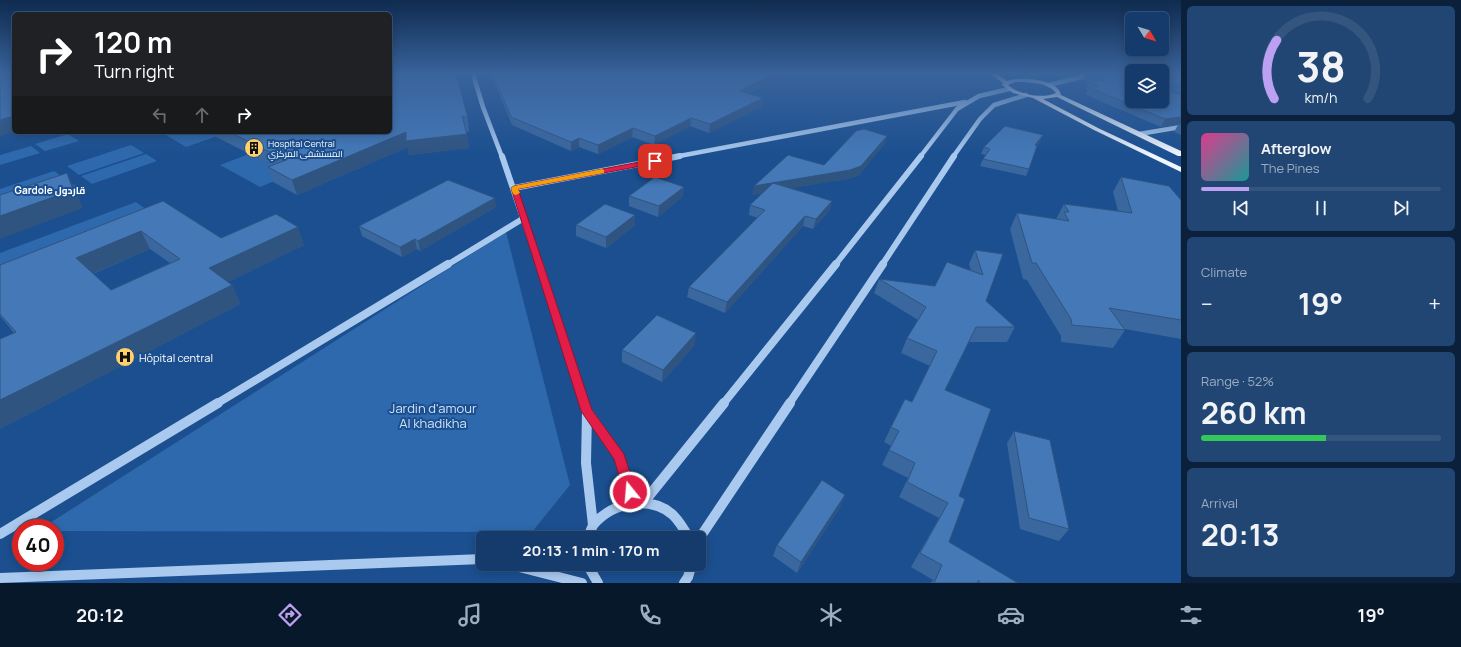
<!DOCTYPE html>
<meta charset="utf-8">
<style>
:root{--surface:#143b6b;--page:#214673;--text:#f1f3f6;--muted:#9dadc1;--line:#33557e;--accent:#bca0f2}
body{margin:0;font-family:Manrope,Cairo,sans-serif;background:var(--page);color:var(--text);height:100vh;display:flex;flex-direction:column;font-size:15px;white-space:nowrap}
*{box-sizing:border-box;margin:0}
p{font-size:13px;color:var(--muted)}
.icon{flex:none;width:22px;height:22px;fill:none;stroke:currentColor;stroke-width:2;stroke-linecap:round;stroke-linejoin:round}
.map{position:relative;flex:1;overflow:hidden}
.sheet{display:flex;flex-direction:column;gap:6px;padding:6px;background:#0b203b;width:280px}
.sheet>*{flex:none}
.guide{position:absolute;left:12px;top:12px;width:380px;height:122px;border-radius:6px;box-shadow:0 2px 10px #0003,0 0 0 1px var(--line);background:#202124;color:#fff;overflow:hidden}
.needle{width:26px;rotate:128deg}
.tools{position:absolute;left:1125px;top:12px;display:grid;gap:8px}
.tools a{display:grid;place-items:center;width:44px;height:44px;border-radius:6px;background:var(--surface);box-shadow:0 2px 10px #0003,0 0 0 1px var(--line);font-size:20px}
.speed{position:absolute;left:12px;top:519px;display:flex;gap:8px;font-size:20px;font-weight:700;text-align:center}
.speed>*{display:grid;place-content:center;width:52px;height:52px;border-radius:50%;background:var(--surface);box-shadow:0 2px 10px #0003,0 0 0 1px var(--line);line-height:1}
.speed .limit{border:6px solid #d22;background:#fff;color:#111}
.pin{position:absolute;display:grid;place-items:center;width:34px;height:34px;color:#fff;margin:-17px;border-radius:8px;box-shadow:0 2px 6px #0006}
.me{position:absolute;width:44px;margin:-22px;rotate:343deg;stroke-linejoin:round;filter:drop-shadow(0 0 3px #0008)}
.turn{display:flex;align-items:center;gap:14px;height:84px;padding:0 16px;font-size:18px}
.turn .icon{width:52px;height:52px;stroke-width:2.5}
.turn b{display:block;font-size:28px;line-height:34px}
.lanes{display:flex;align-items:center;height:38px;padding:0 16px;background:#0003;justify-content:center;gap:20px;direction:ltr}
.lanes .off{opacity:.35}
.big{font-size:30px;font-weight:700;line-height:1.1}
.sheet .card{flex:1;display:flex;flex-direction:column;justify-content:center;gap:6px;min-width:0;padding:0 14px;border-radius:6px;background:var(--page)}
.sheet .dial{align-items:center;gap:0}
.dial svg{height:104px;overflow:visible;fill:none;stroke:var(--line);stroke-width:7;stroke-linecap:round;text-anchor:middle}
.dial text{fill:var(--text);stroke:none}
.song{display:flex;align-items:center;gap:12px}
.cover{width:48px;height:48px;border-radius:6px;background:linear-gradient(135deg,hsl(330 70% 55%),hsl(180 70% 35%))}
.played{height:4px;border-radius:2px;background:linear-gradient(90deg,var(--accent) 20%,var(--line) 20%)}
.keys{display:flex;justify-content:space-around;direction:ltr}
.heat{display:flex;justify-content:space-between;align-items:center;font-size:22px;direction:ltr}
.charge{height:6px;border-radius:3px;background:linear-gradient(90deg,#34c759 52%,var(--line) 0)}
.trip{position:absolute;left:476px;top:531px;width:230px;height:40px;border-radius:6px;background:var(--surface);box-shadow:0 2px 10px #0003,0 0 0 1px var(--line);font-weight:700;line-height:40px;text-align:center}
.menu{display:flex;height:64px;justify-content:space-around;align-items:center;background:#08182b;color:var(--muted)}
.menu .icon{width:28px;height:28px}
.menu .on{color:var(--accent)}
.menu b{font-size:18px;color:var(--text)}
main{display:flex;flex:1;min-height:0}
.map>svg:first-child{display:block}
.green{fill:#2e69ad}
.lines{fill:none;stroke-linecap:round;stroke-linejoin:round}
.minor-far3{stroke:#a9c9ee;stroke-width:4.5}
.minor-far2{stroke:#a9c9ee;stroke-width:6}
.minor-far1{stroke:#a9c9ee;stroke-width:8}
.minor{stroke:#a9c9ee;stroke-width:10}
.major{fill:#f0f6ff;fill-rule:evenodd}
.wall{fill:#3a679d;fill-rule:evenodd}
.shaded-wall{fill:#305480}
.building{fill:#4478b7;stroke:#305480;fill-rule:evenodd}
.route{fill:#e11d48;stroke:#92132f}
.slow{fill:#f59e0b}
.labels{text-anchor:middle;dominant-baseline:central;stroke-width:4;stroke-linejoin:round;paint-order:stroke}
.far-poi-label{font-size:9px;fill:#fff;stroke:#1b4f8f;text-anchor:start}
.far-neighbourhood-label{font-size:10px;font-weight:bold;fill:#fff;stroke:#1b4f8f}
.poi-label{font-size:11px;fill:#fff;stroke:#1b4f8f;text-anchor:start}
.near-park-label{font-size:13px;fill:#cfe3fa;stroke:#1b4f8f}
</style>
<main>
<div class="map">
<svg width="1181" height="583" viewBox="0 0 1181 583">
<rect width="100%" height="100%" fill="#1b4f8f"/>
<!-- green -->
<path class="green" d="M161,132H229L186,147Z
M307,132H356L347,151L260,187L220,165Z
M68,134L79,141L45,151L35,144Z
M131,145L144,153L79,175L67,166Z
M31,146L40,153L0,165V155Z
M146,154L157,161L92,184L81,176Z
M54,171L79,188L0,216V189Z
M136,202L162,221L0,272V253Z
M506,232L570,485L532,532L55,531V528H42Z"/>
<g class="lines">
<!-- minor-far3 -->
<path class="minor-far3" d="M473,74L483,107L502,157
M1049,85L1093,74
M1139,134L1181,127
M674,157L965,102
M920,157L957,109L979,96L1009,89
M953,157L980,119L994,105L1026,95"/>
<!-- minor-far2 -->
<path class="minor-far2" d="M502,156L539,265
M514,188L680,156
M447,265L524,218
M835,265L921,156
M882,265L954,156"/>
<!-- minor-far1 -->
<path class="minor-far1" d="M539,264L585,404
M216,404L448,264
M723,404L836,264
M789,404L883,264"/>
<!-- minor -->
<path class="minor" d="M584,403L587,411L619,457L634,503
M587,412L586,463L593,525
M644,502L724,403
M0,534L218,403
M575,538L589,536
M588,538C590,533 591,528 594,524C613,502 651,495 673,515C680,522 684,529 689,538
M699,539L790,403
M508,564L582,583
M587,564L598,583
M0,578L483,559
M684,583L688,577L692,564"/>
<!-- major -->
<path class="major" d="M990,74H997L1007,81C1019,76 1059,79 1061,95L1181,151V156H1178L1057,97L1043,99L1098,128L1181,167V172L1094,130L1033,98L1013,93L1002,85L1003,83ZM1015,82C1027,82 1048,82 1056,93C1042,99 1019,95 1008,85Z"/>
</g>
<!-- wall -->
<path class="wall" d="M390,74L468,118L469,132L466,131L469,148L409,155L408,147L297,195L273,182L268,167L272,165L206,132H390Z
M491,74H781L780,78L749,93L762,106L709,133L690,126L654,145L632,137L598,154L579,147L571,151L512,125Z
M1064,74H1077L1070,76Z
M1086,74H1123L1132,101L1162,74H1181V124L1161,127L1086,95L1088,90L1085,89L1088,82L1083,80Z
M1123,74H1132V77Z
M1181,124V135L1174,132L1178,125Z
M887,136L884,144L859,175L847,179L790,188L832,201L829,211L813,229L803,226L725,313L687,297L689,287L758,218L749,215L750,205L763,193L752,195L824,165Z
M1040,142L1037,146L1029,169L1026,176L980,166L983,159L986,155L981,154L984,147Z
M1121,177L1181,200V339L1125,329V330L1113,348L1061,342V336L1027,280L1023,279L1010,229L1017,213L1056,219L1064,204L1118,211L1113,192Z
M684,187L682,197L658,217L629,206V196Z
M163,201L221,238L304,245L228,282L232,285L240,304L0,429V339L14,333L0,316V265ZM150,249L170,263L111,290L93,274Z
M496,207L420,251L417,249L402,257L362,236L359,226Z
M576,225H635L606,248L576,236Z
M975,250L1003,254L986,301L1015,327L1007,342H969L945,390L959,496L949,542L1018,583H931L933,580L911,567L939,518L899,497L908,478L882,465L891,446L884,442L891,427L912,402L930,366L901,353L907,338L918,320L874,293L879,279L935,286L971,271L969,264Z
M695,345L662,382L622,362V350Z
M1014,431L1069,529L1059,541L1020,529L1007,443Z
M841,506L797,573L773,556L777,545Z"/>
<!-- shaded-wall -->
<path class="shaded-wall" d="M774,74H781L780,78L738,98L739,91Z
M1071,74H1077L1070,76Z
M1167,82L1163,88L1162,84Z
M763,98L762,106L709,133L710,124Z
M14,116V132H15L0,136V120Z
M1181,117V124L1161,127L1165,119Z
M691,118L690,126L654,145L655,136Z
M633,128L632,137L598,154V145Z
M406,132L467,134L469,148L409,155L408,147L297,195L292,180Z
M1043,135L1040,142L1031,153L1035,145Z
M887,136L884,144L859,175L847,179L752,195L754,186L850,170Z
M579,138V147L571,151V142Z
M67,173L76,190L83,208L0,239V216Z
M684,187L682,197L658,217L659,206Z
M495,198L496,207L420,251L418,241Z
M832,201L829,211L813,229L816,219Z
M635,215V225L606,248V237Z
M805,216L803,226L725,313L727,302Z
M298,227L304,245L218,287L209,268Z
M141,231L150,249L87,276L76,258Z
M415,239L417,249L402,257L400,247Z
M232,285L240,304L0,429V400Z
M696,333L695,345L662,382L663,370Z
M845,495L841,506L797,573L801,562Z"/>
<!-- building -->
<path class="building" d="M0,74H14V116L0,120Z
M390,74H456L468,118L462,116L467,134L406,141V132L292,180L268,167L286,160L229,132H390Z
M493,74H774L739,91L763,98L710,124L691,118L655,136L633,128L598,145L579,138L571,142L511,117Z
M1087,74H1123L1132,77V101H1162V74H1181V87L1167,82L1162,84L1164,89L1181,95V117L1165,119L1090,88L1099,86L1088,82L1104,80Z
M1005,126L1043,135L1035,145L1037,146L1029,169L983,159L990,149L984,147Z
M864,129L887,136L861,166L850,170L754,186L788,155L824,165L856,131Z
M67,173L73,190L0,216V195Z
M655,177L684,187L659,206L629,196Z
M1121,177L1169,186L1181,200V320L1109,308L1125,330L1072,325L1071,319L1036,263H1032L1017,213L1069,221L1064,212H1069L1064,204L1132,213Z
M448,180L495,198L418,241L415,239L400,247L359,226Z
M773,183L832,201L816,219L805,216L727,302L689,287L765,210L750,205Z
M163,201L221,238L276,214L298,227L209,268L232,285L0,400V339L16,332L0,314V265ZM141,231L180,259L111,290L76,258Z
M605,204L635,215L606,237L576,225Z
M975,250L1003,254L986,301L1015,327H976L945,390L991,409L959,496L965,499L949,542L1018,583H979V580L977,583H934L942,565L920,553L948,503L907,482L915,463L889,450L899,431L891,427L905,399L912,402L937,351L907,338L926,307L879,279L935,286L947,262L983,275Z
M657,315L696,333L663,370L622,350Z
M1014,431L1050,440L1069,529L1029,518Z
M822,480L845,495L801,562L777,545Z"/>
<!-- sky -->
<linearGradient id="sky" x2="0" y2="1"><stop stop-color="#0f2b4f"/><stop offset="0.47" stop-color="#39639b"/><stop offset="1" stop-color="#39639b" stop-opacity="0"/></linearGradient>
<rect width="1181" height="156" fill="url(#sky)"/>
<!-- route -->
<path class="route" d="M655,159L657,160V163L518,189L592,410L624,454L636,492L635,496L630,497L625,496L624,492L614,459L581,411L511,188L514,186Z"/>
<!-- slow -->
<path class="slow" d="M602,169L604,170V173L518,189L520,193L516,195L513,194L511,188L514,186Z"/>
<!-- icons -->
<defs>
<g id="building-disc" transform="scale(1)"><circle r="9.5" fill="#ffd166" stroke="#1b4f8f"/><path d="M-4-6H4V6H1V3H-1V6H-4ZM-2.5-4.3h1.7v1.8h-1.7ZM.8-4.3h1.7v1.8H.8ZM-2.5-1h1.7V.8h-1.7ZM.8-1h1.7V.8H.8Z" fill="#111"/></g>
<g id="hospital-disc" transform="scale(1)"><circle r="9.5" fill="#ffd166" stroke="#1b4f8f"/><path d="M-5-5h3v3.5h4V-5h3V5h-3V1.5h-4V5h-3Z" fill="#111"/></g>
</defs>
<g fill-rule="evenodd">
<use href="#building-disc" x="254" y="148"/>
<use href="#hospital-disc" x="125" y="357"/>
</g>
<g class="labels">
<!-- far-poi labels -->
<g class="far-poi-label">
<text x="268" y="143">Hospital Central<tspan x="268" dy="10">المستشفى المركزي</tspan></text>
</g>
<!-- far-neighbourhood labels -->
<g class="far-neighbourhood-label">
<text x="50" y="190">Gardole قاردول</text>
</g>
<!-- poi labels -->
<g class="poi-label">
<text x="139" y="357">Hôpital central</text>
</g>
<!-- near-park labels -->
<g class="near-park-label">
<text x="433" y="408">Jardin d'amour<tspan x="433" dy="15">Al khadikha</tspan></text>
</g>
</g>
</svg>
<div class="tools">
<a><svg class="needle" viewBox="-14 -14 28 28"><path d="M0-13l5 13h-10z" fill="#e53935"/><path d="M0 13l5-13h-10z" fill="#9dadc1"/></svg></a>
<a><svg class="icon" aria-label="layers" viewBox="0 0 24 24"><path d="M12 4l9 5-9 5-9-5zM3 14l9 5 9-5"/></svg></a>
</div>
<div class="speed"><div class="limit">40</div></div>
<div class="pin" style="left:655px;top:161px;background:#d93025"><svg class="icon" aria-label="arrive" viewBox="0 0 24 24"><path d="M6 21V4h12l-3 4 3 4H6"/></svg></div>
<svg class="me" style="left:630px;top:492px" viewBox="-20 -20 40 40"><circle r="17" fill="#e11d48" stroke="#fff" stroke-width="3"/><path d="M0-11L8 9 0 5-8 9z" fill="#fff"/></svg>
<div class="trip">20:13 · 1 min · 170 m</div>
<div class="guide">
<div class="turn"><svg class="icon" aria-label="right" viewBox="0 0 24 24"><path d="M7 20v-9h11M14 6l5 5-5 5"/></svg><div><b>120 m</b>Turn right</div></div>
<div class="lanes"><svg class="icon off" aria-label="left" viewBox="0 0 24 24"><path d="M17 20v-9H6M10 6l-5 5 5 5"/></svg><svg class="icon off" aria-label="ahead" viewBox="0 0 24 24"><path d="M12 20V5M6 11l6-6 6 6"/></svg><svg class="icon" aria-label="right" viewBox="0 0 24 24"><path d="M7 20v-9h11M14 6l5 5-5 5"/></svg></div>
</div>
</div>
<section class="sheet">
<div class="card dial"><svg viewBox="0 0 100 80">
<path d="M14 69A42 42 0 1 1 86 69"/>
<path d="M14 69A42 42 0 0 1 16 24" stroke="#bca0f2"/>
<text x="50" y="56" font-size="32" font-weight="700">38</text>
<text x="50" y="72" font-size="11">km/h</text>
</svg></div>
<div class="card">
<div class="song"><i class="cover"></i><div><b>Afterglow</b><p>The Pines</p></div></div>
<div class="played"></div>
<div class="keys"><svg class="icon" aria-label="previous" viewBox="0 0 24 24"><path d="M18 5L8 12l10 7zM5 5v14"/></svg><svg class="icon" aria-label="pause" viewBox="0 0 24 24"><path d="M8 5v14M16 5v14"/></svg><svg class="icon" aria-label="next" viewBox="0 0 24 24"><path d="M6 5l10 7-10 7zM19 5v14"/></svg></div>
</div>
<div class="card"><p>Climate</p>
<div class="heat"><a>−</a><b class="big">19°</b><a>+</a></div>
</div>
<div class="card"><p>Range · 52%</p><b class="big">260 km</b><div class="charge"></div></div>
<div class="card"><p>Arrival</p><b class="big">20:13</b></div>
</section>
</main>
<nav class="menu">
<b>20:12</b>
<svg class="icon on" aria-label="directions" viewBox="0 0 24 24"><path d="M12 3l9 9-9 9-9-9zM9 14v-3h6M13 9l2 2-2 2"/></svg>
<svg class="icon" aria-label="music" viewBox="0 0 24 24"><path d="M9 18V5l10-2v13"/><circle cx="6" cy="18" r="3"/><circle cx="16" cy="16" r="3"/></svg>
<svg class="icon" aria-label="phone" viewBox="0 0 24 24"><path d="M5 4h4l2 5-3 2q2 4 5 5l2-3 5 2v4C11 20 4 13 5 4z"/></svg>
<svg class="icon" aria-label="climate" viewBox="0 0 24 24"><path d="M12 3v18M4 7l16 10M4 17L20 7"/></svg>
<svg class="icon" aria-label="car" viewBox="0 0 24 24"><path d="M5 17H2v-5l4-1 3-4h7l3 4 3 1v5h-3M9 17h6M6 11h13"/><circle cx="7" cy="17" r="2"/><circle cx="17" cy="17" r="2"/></svg>
<svg class="icon" aria-label="filters" viewBox="0 0 24 24"><path d="M4 7h16M4 17h16"/><circle cx="9" cy="7" r="2"/><circle cx="15" cy="17" r="2"/></svg>
<b>19°</b>
</nav>
